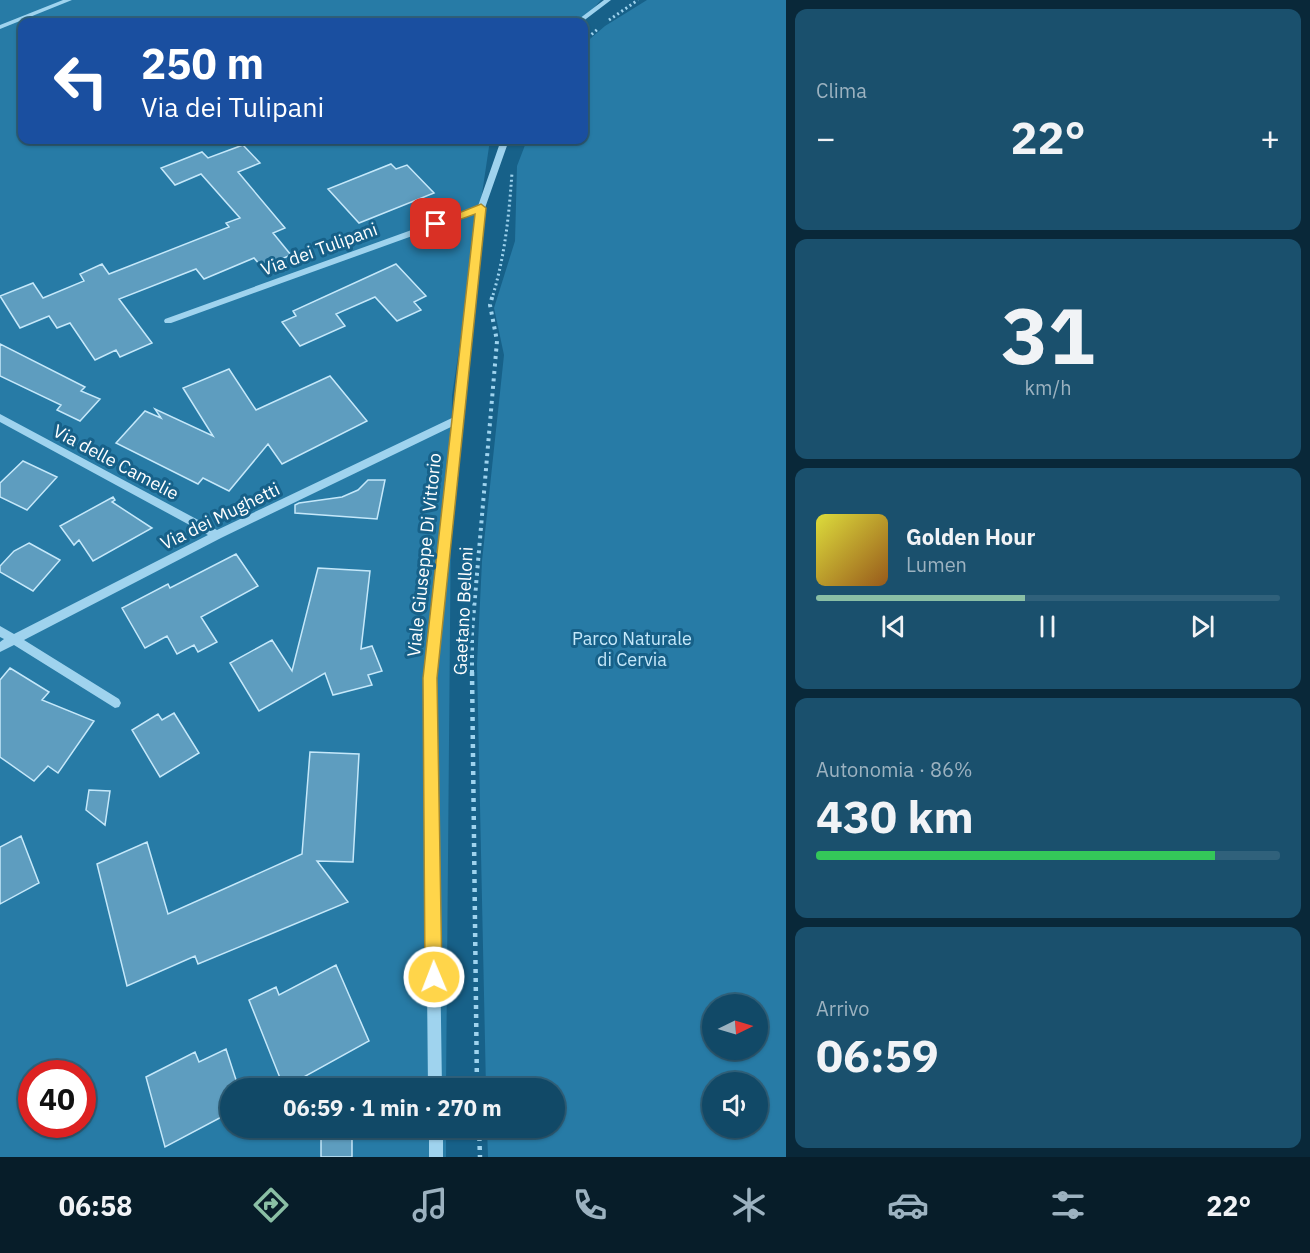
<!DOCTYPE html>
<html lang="it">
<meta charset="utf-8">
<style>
:root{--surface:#114967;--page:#1a506d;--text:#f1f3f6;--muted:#9cb2c0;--line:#30617b;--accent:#8abfa5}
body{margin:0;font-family:"IBM Plex Sans",sans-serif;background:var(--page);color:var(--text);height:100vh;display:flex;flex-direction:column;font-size:22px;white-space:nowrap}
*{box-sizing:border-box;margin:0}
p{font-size:20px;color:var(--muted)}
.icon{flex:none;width:33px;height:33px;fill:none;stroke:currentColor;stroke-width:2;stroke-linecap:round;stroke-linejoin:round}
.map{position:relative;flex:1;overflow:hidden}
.sheet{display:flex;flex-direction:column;gap:9px;padding:9px;background:#092839;width:524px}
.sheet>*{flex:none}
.top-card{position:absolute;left:18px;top:18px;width:570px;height:126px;border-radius:12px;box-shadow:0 2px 4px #0004,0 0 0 2px var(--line);background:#1a4fa0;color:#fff;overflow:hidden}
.needle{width:39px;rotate:85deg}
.fabs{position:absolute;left:702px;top:994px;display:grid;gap:12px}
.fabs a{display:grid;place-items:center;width:66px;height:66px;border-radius:50%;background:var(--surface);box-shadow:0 2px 4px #0004,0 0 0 2px var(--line);font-size:30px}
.speed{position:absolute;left:18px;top:1060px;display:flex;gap:12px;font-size:30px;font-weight:700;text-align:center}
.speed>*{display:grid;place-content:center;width:78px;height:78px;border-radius:50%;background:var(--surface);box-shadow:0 2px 4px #0004,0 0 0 2px var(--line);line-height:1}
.speed .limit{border:9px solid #d22;background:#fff;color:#111}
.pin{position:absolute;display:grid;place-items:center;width:51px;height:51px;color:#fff;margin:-26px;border-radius:12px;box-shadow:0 3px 9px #0006}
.me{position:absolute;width:66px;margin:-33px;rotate:359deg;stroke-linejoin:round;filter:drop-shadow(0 0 4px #0008)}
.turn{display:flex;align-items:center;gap:21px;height:126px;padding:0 24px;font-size:27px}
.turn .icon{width:78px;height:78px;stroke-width:2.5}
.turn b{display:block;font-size:42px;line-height:51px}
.big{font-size:45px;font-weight:700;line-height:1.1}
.sheet .widget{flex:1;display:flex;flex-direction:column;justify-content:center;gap:9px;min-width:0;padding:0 21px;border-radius:12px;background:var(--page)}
.sheet .dial{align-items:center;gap:0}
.dial b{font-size:78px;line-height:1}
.song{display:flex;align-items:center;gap:18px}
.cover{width:72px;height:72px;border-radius:9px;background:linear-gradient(135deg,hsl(60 70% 55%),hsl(30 70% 35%))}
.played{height:6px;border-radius:3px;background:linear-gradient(90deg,var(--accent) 45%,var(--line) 45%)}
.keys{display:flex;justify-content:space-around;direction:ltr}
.heat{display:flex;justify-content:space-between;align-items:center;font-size:33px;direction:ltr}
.charge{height:9px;border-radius:4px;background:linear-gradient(90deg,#34c759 86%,var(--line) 0)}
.trip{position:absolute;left:220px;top:1078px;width:345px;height:60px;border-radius:30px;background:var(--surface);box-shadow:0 2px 4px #0004,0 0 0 2px var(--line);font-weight:700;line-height:60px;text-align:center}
.dock{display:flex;height:96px;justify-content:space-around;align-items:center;background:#071d29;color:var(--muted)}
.dock .icon{width:42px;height:42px}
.dock .active{color:var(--accent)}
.dock b{font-size:27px;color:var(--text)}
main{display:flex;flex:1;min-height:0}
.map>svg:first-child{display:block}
.green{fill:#277ba6;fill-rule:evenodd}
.building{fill:#5e9dbf;stroke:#c5e8fa;stroke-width:1.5}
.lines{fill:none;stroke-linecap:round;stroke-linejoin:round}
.path-far2{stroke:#9fd3ee;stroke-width:3;stroke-dasharray:2 3;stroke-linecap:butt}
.path-far1{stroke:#9fd3ee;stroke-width:4;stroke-dasharray:3 4.5;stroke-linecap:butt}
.path{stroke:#9fd3ee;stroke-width:4.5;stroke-dasharray:4 5;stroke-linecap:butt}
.minor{fill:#9fd3ee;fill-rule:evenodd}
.route{fill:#ffd54a;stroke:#a68a30;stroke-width:1.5}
.labels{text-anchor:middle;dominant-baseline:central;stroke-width:6;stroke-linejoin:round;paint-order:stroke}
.street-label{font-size:18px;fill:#fff;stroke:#176189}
.park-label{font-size:18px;fill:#c5e8fa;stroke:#176189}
</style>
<main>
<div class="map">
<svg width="787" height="1157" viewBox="0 0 787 1157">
<rect width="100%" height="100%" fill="#176189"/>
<!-- green -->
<path class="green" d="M0,0H601L581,22H22V140H490L452,396L446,1089H231V1128H446V1157H0ZM32,1074H82V1125H32Z
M647,0H786V1157H488L487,1128H555V1089H486L477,664L482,561L504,355L494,308L515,241L517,166L527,140H584V44L605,26ZM712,1005H758V1050H712ZM712,1083H758V1128H712Z"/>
<!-- building -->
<path class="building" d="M243,145L260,163L238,172L285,228L273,233L291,255L262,267L254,258L204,279L196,269L119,299L152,343L120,357L116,350L95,360L70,323L57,328L49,316L20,328L0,296L33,283L43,298L84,281L80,274L102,264L109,274L229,227L226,223L240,218L201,174L175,185L161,168L202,152L208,158Z
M391,164L396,169L407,165L434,193L359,223L328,189Z
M396,264L426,296L414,302L421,310L397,321L375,297L336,314L345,326L300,346L282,322L296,316L293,311Z
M0,344L85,387L81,391L100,399L80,421L57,410L61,405L0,376Z
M229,369L256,410L330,376L367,421L282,464L268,444L229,491L203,478L198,484L116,443L145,411L161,418L155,409L213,436L183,388Z
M23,461L57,477L27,510L0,497V483Z
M368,480H385L377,519L295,513V505L299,503L342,497L358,490Z
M113,497L115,500L112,502L152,528L93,561L79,540L74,545L60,526Z
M29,543L60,560L33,591L0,572V566L14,551Z
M236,554L258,586L201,617L217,642L198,652L194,645L177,654L167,636L145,648L122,608L168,584L170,588Z
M318,568L370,571L361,649L372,646L382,671L368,675L372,685L333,695L325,673L259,711L230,663L272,640L292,671Z
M10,668L49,692L42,700L94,721L58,773L48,766L34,781L0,757V680Z
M174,713L199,753L160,777L132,730L158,714L162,720Z
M310,752L359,754L353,862L317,861L348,902L198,964L195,956L127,986L97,864L147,842L168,914L302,854Z
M89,790L110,791L105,825L86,810Z
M21,836L39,883L0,904V847Z
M336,965L369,1041L284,1088L249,1000L276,987L279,995Z
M226,1049L239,1089H231V1112L165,1147L146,1077L195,1052L199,1062Z
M321,1128H352V1157H321Z"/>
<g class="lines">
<!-- path-far2 -->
<path class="path-far2" d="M609,20L638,0
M584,41L599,28
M493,295C505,255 509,215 512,173"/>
<!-- path-far1 -->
<path class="path-far1" d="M472,673V632L497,341L490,305L493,294"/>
<!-- path -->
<path class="path" d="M472,672L477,1089
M479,1128L480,1157"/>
<!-- minor -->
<path class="minor" d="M63,0H72L0,29V25Z
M604,0H611L582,22H575Z
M501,140H509L485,208L436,678L442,1089H428L424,678L453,426L221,538L24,640L119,699L121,703L119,707L115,708L14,645L0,652V642L4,639L0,637V626L14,634L208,535L0,422V414L217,530L454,417L476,213L171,323H165L164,321L165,319L478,206Z
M429,1128H443V1157H429Z"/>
</g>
<!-- route -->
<path class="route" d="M481,204L486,208L437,678L442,977L440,983L434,985L428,983L425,977L423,678L475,214L436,228L431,224Z"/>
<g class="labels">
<!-- street labels -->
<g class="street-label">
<text transform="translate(319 249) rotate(-20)">Via dei Tulipani</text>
<text transform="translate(116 462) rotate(28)">Via delle Camelie</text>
<text transform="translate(220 516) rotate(-26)">Via dei Mughetti</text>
<text transform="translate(424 555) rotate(-84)">Viale Giuseppe Di Vittorio</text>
<text transform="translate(463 611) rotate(-87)">Gaetano Belloni</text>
</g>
<!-- park labels -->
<g class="park-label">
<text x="632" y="638">Parco Naturale<tspan x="632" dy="21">di Cervia</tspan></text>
</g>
</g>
</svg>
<div class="fabs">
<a><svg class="needle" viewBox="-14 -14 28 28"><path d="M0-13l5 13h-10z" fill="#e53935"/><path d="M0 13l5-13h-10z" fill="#9cb2c0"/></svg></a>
<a><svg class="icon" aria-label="sound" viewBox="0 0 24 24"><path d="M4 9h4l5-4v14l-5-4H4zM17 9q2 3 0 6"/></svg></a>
</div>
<div class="speed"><div class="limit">40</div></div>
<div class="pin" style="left:436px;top:224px;background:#d93025"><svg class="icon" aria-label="arrive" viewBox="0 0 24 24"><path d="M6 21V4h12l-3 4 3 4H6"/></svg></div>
<svg class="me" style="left:434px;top:977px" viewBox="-20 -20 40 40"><circle r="17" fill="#ffd54a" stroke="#fff" stroke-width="3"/><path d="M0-11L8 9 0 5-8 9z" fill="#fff"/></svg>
<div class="trip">06:59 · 1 min · 270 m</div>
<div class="top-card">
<div class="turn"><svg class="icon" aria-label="left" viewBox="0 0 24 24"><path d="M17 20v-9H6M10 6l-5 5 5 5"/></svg><div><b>250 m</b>Via dei Tulipani</div></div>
</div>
</div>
<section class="sheet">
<div class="widget"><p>Clima</p>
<div class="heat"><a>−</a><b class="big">22°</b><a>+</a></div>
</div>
<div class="widget dial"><b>31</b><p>km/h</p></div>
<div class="widget">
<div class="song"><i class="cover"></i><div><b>Golden Hour</b><p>Lumen</p></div></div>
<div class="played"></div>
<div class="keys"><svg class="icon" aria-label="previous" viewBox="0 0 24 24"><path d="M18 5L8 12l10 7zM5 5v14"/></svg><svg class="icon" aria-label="pause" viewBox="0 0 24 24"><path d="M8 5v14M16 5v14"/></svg><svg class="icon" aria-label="next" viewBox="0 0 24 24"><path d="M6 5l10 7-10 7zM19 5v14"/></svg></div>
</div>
<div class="widget"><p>Autonomia · 86%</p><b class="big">430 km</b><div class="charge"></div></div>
<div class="widget"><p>Arrivo</p><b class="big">06:59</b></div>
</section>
</main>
<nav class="dock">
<b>06:58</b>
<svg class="icon active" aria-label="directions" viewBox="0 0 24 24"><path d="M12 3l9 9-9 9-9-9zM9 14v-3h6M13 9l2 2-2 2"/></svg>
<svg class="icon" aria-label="music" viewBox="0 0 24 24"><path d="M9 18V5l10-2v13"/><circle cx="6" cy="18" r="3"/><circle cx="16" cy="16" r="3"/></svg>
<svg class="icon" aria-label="phone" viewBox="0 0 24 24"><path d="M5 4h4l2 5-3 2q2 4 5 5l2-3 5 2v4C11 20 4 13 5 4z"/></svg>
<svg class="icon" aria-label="climate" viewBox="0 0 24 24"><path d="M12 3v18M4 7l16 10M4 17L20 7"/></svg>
<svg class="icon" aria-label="car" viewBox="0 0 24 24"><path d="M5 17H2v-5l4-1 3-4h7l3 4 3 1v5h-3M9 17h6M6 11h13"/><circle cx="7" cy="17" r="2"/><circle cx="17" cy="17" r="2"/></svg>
<svg class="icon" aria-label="filters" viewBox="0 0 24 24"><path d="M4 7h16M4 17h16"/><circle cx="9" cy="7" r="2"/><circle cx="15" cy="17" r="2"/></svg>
<b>22°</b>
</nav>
